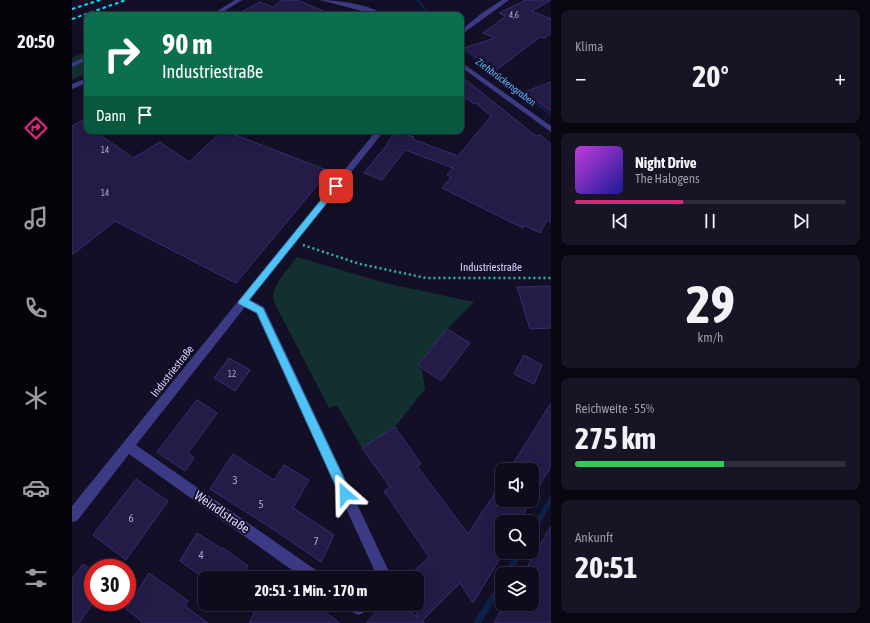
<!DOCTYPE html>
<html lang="de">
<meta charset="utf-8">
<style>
:root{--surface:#0e0b1c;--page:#171425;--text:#f1f3f6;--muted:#9b9ba3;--line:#2e2b3b;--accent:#db2777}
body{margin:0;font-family:"Asap Condensed",sans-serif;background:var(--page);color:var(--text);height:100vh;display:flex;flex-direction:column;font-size:15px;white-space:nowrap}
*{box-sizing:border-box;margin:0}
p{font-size:13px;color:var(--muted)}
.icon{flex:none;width:22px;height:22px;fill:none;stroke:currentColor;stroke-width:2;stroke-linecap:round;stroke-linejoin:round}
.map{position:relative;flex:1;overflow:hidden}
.sheet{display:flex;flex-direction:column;gap:10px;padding:10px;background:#08060f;width:319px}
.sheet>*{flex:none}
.banner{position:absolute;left:12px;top:12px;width:380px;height:122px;border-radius:8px;box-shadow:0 4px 16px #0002,0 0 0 1px var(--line);background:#0b6e4f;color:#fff;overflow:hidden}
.buttons{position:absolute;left:423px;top:463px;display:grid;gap:8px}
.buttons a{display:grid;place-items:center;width:44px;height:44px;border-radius:8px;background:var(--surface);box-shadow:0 4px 16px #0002,0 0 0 1px var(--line);font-size:20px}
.speed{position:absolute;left:12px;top:559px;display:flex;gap:8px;font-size:20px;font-weight:700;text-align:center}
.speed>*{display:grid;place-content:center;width:52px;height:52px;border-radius:50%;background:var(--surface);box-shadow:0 4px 16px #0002,0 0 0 1px var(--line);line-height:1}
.speed .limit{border:6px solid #d22;background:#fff;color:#111}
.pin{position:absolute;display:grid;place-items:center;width:34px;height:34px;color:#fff;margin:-17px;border-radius:8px;box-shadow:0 2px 6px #0006}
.me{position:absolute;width:44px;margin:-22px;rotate:335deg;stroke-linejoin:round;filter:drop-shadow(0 0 3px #0008)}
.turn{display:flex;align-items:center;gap:14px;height:84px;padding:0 12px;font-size:18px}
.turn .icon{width:52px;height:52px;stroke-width:2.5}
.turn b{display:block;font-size:28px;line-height:34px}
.then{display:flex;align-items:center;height:38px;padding:0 12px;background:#0003;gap:8px;font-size:15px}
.big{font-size:30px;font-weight:700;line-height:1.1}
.sheet .card{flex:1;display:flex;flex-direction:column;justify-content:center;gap:6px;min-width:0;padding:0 14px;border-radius:8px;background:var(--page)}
.sheet .dial{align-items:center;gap:0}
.dial b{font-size:52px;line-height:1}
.song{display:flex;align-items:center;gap:12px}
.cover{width:48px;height:48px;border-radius:6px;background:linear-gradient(135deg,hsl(290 70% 55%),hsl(240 70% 35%))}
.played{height:4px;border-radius:2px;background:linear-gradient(90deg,var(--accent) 40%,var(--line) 40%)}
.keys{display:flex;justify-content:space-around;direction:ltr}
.heat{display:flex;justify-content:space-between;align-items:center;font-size:22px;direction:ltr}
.charge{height:6px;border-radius:3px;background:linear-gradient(90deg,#34c759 55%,var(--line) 0)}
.trip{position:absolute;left:126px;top:571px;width:226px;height:40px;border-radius:8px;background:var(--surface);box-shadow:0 4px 16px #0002,0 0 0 1px var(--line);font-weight:700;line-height:40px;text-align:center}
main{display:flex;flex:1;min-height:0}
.tabs{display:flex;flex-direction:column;width:72px;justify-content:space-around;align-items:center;background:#06040b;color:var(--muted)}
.tabs .icon{width:28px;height:28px}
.tabs .on{color:var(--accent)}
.tabs b{font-size:18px;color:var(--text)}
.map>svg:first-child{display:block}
.green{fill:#12302f}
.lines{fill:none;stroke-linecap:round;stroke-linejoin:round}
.stream{fill:#0c2248;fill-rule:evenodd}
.building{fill:#241b47;stroke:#3b2d73}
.path{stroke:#2fb8b0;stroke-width:2.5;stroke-dasharray:2 3;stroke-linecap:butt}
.minor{fill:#3d3a85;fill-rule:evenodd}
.rail{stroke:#00e5ff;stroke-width:2;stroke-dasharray:3.5 3;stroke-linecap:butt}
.route{fill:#4fc3f7;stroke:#337fa1}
.labels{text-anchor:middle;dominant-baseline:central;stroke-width:4;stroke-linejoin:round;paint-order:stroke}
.number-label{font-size:9px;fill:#aca6d1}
.far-water-label{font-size:10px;font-style:italic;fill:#62b6ff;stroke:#130f26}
.street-label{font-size:11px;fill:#d9d4ff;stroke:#130f26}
.near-number-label{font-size:11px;fill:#aca6d1}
.near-street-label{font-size:13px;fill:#d9d4ff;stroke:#130f26}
</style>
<main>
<nav class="tabs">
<b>20:50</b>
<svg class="icon on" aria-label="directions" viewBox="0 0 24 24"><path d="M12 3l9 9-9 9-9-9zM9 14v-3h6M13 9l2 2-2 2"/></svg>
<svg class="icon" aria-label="music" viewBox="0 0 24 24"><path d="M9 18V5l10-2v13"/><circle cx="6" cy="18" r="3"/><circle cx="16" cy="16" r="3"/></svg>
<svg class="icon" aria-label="phone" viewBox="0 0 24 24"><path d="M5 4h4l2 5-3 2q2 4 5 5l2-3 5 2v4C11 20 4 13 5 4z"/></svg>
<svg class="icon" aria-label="climate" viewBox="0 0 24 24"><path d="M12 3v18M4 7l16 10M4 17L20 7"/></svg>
<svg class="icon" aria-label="car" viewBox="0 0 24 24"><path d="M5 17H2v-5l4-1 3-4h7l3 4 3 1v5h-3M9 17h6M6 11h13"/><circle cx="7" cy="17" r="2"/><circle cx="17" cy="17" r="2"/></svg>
<svg class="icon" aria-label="filters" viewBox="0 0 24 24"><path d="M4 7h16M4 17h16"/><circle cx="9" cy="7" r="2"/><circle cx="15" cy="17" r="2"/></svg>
</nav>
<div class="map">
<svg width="479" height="623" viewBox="0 0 479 623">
<rect width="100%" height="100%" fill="#130f26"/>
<!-- green -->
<path class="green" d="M15,51V73L0,80V58Z
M225,257L313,283L402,302L375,329L346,365L350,370L353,389L323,427L290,448L265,405L257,408L202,302C198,286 216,270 225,257Z"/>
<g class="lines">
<!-- stream -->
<path class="stream" d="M344,0H347L360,15H357Z
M389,47L479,113V116L389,49Z
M479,496V505L462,534L460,535V526L477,497Z
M444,552H451L439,574H432Z
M430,580V589L409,623H401L428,581Z"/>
</g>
<!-- building -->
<path class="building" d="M210,0H225L261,15H164L188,2L201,7Z
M454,0H479L460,11L479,19V34L472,38L468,37L423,71L392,48L423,38L411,33L434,16L427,13Z
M389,76L464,136L468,135L479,144V223L475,220L468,233L452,225L451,228L370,188L379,177L375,175L381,168L333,150L310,180L292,173L317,142H316L324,131L342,137L340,139L386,156L419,116L404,103L402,104L389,94Z
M479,82V111L452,92Z
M15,118V131H23L61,158L88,142L117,162L150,131H153L257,171L164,283L43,221L0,255V126Z
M479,286V328L458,329L445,287Z
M375,329L398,343L369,381L346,365Z
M452,355L470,365L462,384L442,374Z
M157,358L178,370L163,391L142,378Z
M125,400L145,413L116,453L122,458L113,471L85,452Z
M479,403V466L460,499V470H437Z
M323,427L349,464L345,466L396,534L430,482V500H459L447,522H430L429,552H432L401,603L388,583L350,621L353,623H294L312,604H328L345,617V578H335L357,557L312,491L318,487L290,448Z
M161,454L202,480L212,465L237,480L221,508L262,535L249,562L207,533L138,489Z
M64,479L96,501L54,560L21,535Z
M479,526V623H422L433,604H460V574H451Z
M125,533L150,549L151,548L176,566L169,578H132L108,561Z
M11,564L21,571V603L7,623H0V579Z
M77,573L116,601L113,606L136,623H72L54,609Z
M187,604H242L268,623H177Z"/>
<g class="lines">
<!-- path -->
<path class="path" d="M231,245L288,264L354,278H479"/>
<!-- minor -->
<path class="minor" d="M163,0H170L146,15H139Z
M248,0C265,0 300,5 313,15H305Z
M430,0H437L389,35V30L410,13Z
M15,56V60L0,67V63Z
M389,62L479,126V132L389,67Z
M15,78V83L0,89V84Z
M304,131H312L178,300L192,307L320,578H306L184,313L173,307L64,445L248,573L250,578H231L57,454L5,521L0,522V506Z
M273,604H297L291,613L286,615L275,609Z"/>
<!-- rail -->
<path class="rail" d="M0,9L28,0
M0,19L54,0"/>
</g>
<!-- route -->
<path class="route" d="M264,183L268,186L267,188L177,300L191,308L192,310L277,489L279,494L277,498L273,499L269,498L185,313L167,304L166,302L262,184Z"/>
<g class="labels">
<!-- number labels -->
<g class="number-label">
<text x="442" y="15">4,6</text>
<text x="33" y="150">14</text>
<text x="33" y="193">14</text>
<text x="160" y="374">12</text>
</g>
<!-- far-water labels -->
<g class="far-water-label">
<text transform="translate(434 82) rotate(37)">Ziehbrückengraben</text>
</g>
<!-- street labels -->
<g class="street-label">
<text x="419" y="267">Industriestraße</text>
<text transform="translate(100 371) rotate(-52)">Industriestraße</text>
</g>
<!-- near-number labels -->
<g class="near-number-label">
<text x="163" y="480">3</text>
<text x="189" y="504">5</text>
<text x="59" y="518">6</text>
<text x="244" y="541">7</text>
<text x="129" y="555">4</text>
</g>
<!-- near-street labels -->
<g class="near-street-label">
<text transform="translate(150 512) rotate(35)">Weindlstraße</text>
</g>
</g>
</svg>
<div class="buttons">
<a><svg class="icon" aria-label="sound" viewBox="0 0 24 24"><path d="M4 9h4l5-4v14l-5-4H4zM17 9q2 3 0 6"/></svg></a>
<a><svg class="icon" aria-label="search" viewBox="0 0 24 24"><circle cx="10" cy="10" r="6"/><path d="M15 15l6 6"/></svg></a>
<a><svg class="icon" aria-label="layers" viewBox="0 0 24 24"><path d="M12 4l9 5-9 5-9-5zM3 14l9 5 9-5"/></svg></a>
</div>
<div class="speed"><div class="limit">30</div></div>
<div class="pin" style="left:264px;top:186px;background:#d93025"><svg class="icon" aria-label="arrive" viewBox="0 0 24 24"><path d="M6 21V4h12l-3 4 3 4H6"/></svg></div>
<svg class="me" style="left:273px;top:494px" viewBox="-20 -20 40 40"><path d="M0-17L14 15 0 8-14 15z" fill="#4fc3f7" stroke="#fff" stroke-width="4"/></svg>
<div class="trip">20:51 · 1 Min. · 170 m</div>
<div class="banner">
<div class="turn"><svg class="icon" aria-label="right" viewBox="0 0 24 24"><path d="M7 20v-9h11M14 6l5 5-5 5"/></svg><div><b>90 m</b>Industriestraße</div></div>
<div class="then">Dann<svg class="icon" aria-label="arrive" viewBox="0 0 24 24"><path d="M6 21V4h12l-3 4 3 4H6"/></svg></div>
</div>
</div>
<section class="sheet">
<div class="card"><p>Klima</p>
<div class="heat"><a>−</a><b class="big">20°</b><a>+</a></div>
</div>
<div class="card">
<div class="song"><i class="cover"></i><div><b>Night Drive</b><p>The Halogens</p></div></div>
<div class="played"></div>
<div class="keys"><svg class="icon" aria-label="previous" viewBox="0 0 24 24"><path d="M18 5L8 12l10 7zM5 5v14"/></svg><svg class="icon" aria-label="pause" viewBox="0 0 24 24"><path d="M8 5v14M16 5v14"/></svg><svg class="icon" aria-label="next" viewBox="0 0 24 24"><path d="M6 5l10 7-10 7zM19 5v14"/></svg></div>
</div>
<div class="card dial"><b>29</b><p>km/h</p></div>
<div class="card"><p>Reichweite · 55%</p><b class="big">275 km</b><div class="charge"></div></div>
<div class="card"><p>Ankunft</p><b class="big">20:51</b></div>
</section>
</main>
